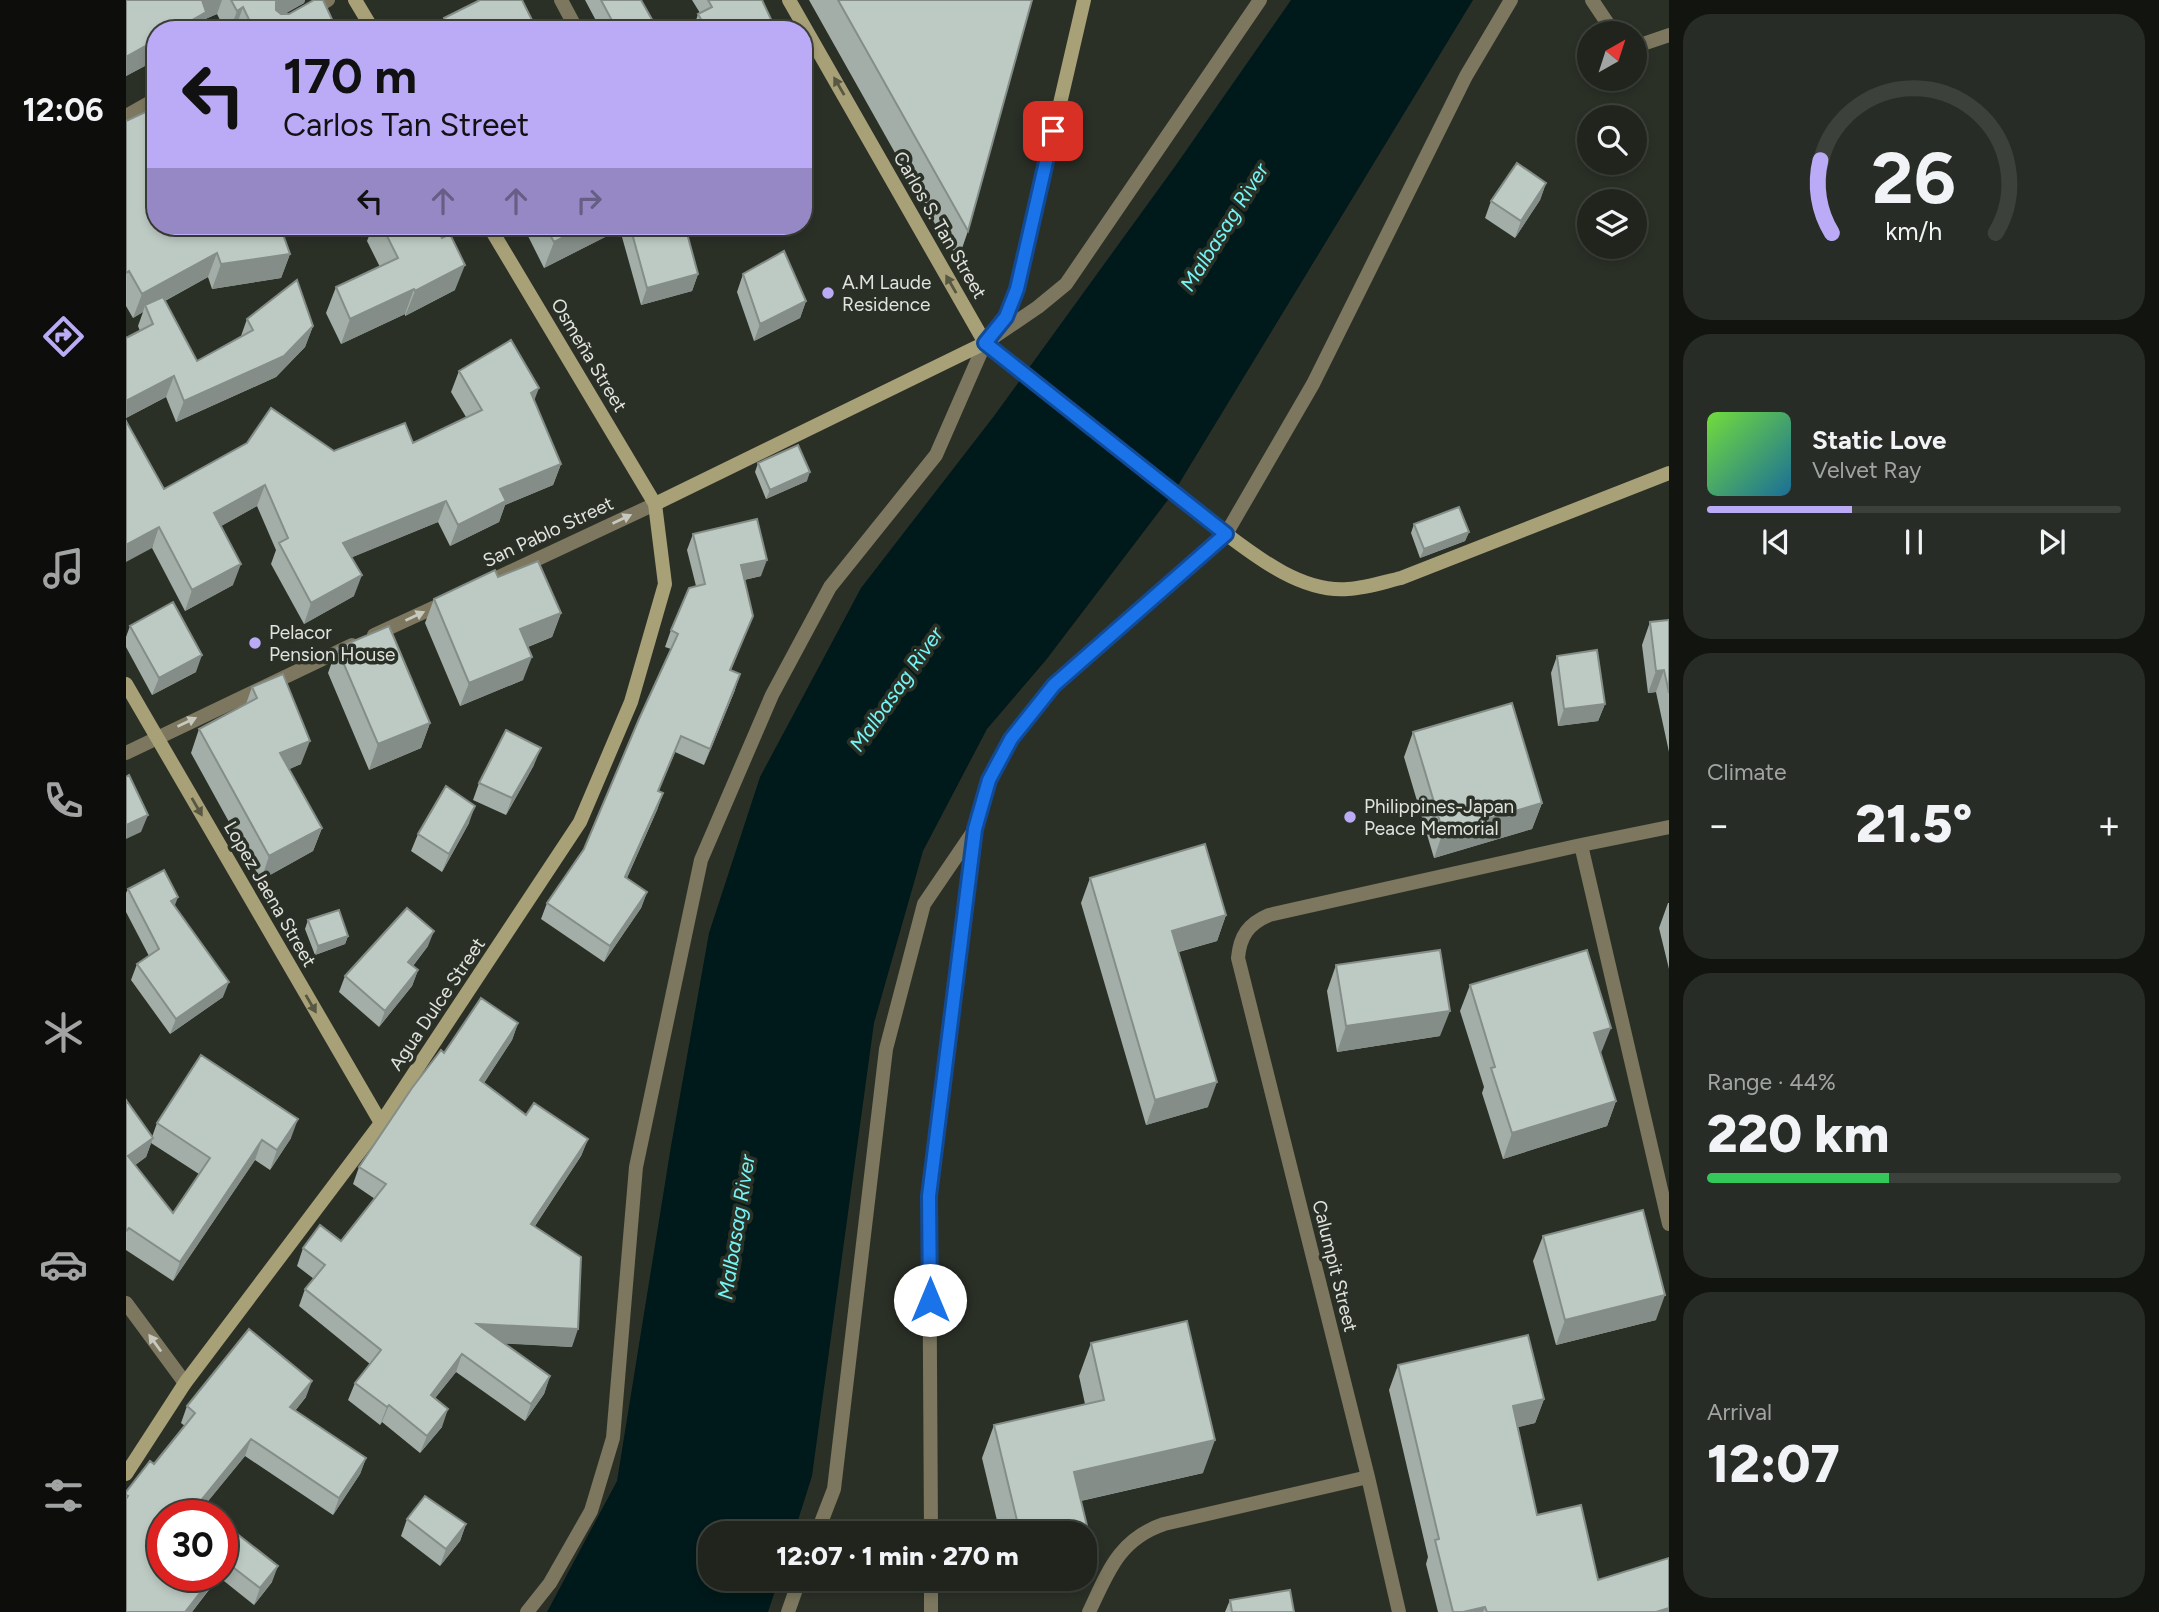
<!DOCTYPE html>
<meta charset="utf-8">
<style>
:root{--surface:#20241d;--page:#282c26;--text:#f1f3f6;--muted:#a2a4a4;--line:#3d413b;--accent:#bbaaf6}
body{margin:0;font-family:Figtree,sans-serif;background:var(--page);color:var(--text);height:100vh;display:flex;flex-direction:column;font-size:26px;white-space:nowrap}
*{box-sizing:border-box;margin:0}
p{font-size:23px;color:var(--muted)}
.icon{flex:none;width:38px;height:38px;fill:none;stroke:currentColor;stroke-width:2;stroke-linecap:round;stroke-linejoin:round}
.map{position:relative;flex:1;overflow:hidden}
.drawer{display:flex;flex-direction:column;gap:14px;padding:14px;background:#121410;width:490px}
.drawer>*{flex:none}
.hud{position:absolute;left:21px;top:21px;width:665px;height:214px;border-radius:28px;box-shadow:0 4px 10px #0003,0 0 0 2px var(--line);background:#bbaaf6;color:#111;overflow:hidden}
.needle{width:46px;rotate:39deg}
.controls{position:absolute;left:1451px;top:21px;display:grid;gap:14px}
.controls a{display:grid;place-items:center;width:70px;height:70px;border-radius:50%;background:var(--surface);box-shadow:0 4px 10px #0003,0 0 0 2px var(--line);font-size:35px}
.speed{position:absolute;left:21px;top:1500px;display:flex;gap:14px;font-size:35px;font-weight:700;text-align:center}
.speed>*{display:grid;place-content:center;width:91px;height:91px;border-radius:50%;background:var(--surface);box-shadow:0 4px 10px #0003,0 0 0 2px var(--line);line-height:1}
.speed .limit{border:10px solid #d22;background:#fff;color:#111}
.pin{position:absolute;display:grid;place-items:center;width:60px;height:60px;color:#fff;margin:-30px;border-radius:14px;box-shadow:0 4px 10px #0006}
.me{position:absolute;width:77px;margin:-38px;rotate:0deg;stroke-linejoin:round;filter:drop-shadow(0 0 5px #0008)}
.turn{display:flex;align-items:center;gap:24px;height:147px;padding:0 21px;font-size:32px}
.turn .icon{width:91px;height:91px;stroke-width:2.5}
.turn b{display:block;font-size:49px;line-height:60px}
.lanes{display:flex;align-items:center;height:66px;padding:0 21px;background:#0003;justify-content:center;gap:35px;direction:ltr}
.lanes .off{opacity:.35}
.big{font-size:52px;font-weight:800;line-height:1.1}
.drawer .card{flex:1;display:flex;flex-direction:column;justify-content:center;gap:10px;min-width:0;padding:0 24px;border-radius:28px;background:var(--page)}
.drawer .dial{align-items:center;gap:0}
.dial svg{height:182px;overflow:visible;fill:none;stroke:var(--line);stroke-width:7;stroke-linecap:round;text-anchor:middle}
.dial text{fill:var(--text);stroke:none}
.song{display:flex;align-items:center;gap:21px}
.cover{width:84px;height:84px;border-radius:10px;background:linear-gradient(135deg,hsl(100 70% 55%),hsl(200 70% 35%))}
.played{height:7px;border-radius:4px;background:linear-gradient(90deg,var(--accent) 35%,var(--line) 35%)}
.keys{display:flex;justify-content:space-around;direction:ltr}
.heat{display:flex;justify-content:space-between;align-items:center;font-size:38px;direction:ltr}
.charge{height:10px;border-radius:5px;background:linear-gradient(90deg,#34c759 44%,var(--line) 0)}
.trip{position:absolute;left:572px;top:1521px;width:399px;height:70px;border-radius:28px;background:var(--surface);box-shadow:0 4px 10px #0003,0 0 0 2px var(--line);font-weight:800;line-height:70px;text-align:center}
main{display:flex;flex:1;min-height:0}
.tabs{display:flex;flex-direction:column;width:126px;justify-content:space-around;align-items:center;background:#0d0e0c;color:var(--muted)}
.tabs .icon{width:49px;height:49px}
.tabs .active{color:var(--accent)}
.tabs b{font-size:32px;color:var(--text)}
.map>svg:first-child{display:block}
.water{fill:#00191a}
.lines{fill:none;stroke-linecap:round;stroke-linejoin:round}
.street{stroke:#7c775e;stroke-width:14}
.secondary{stroke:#a8a077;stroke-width:14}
.wall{fill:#a3aea8;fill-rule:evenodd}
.shaded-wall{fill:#848d88}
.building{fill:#bdcac3;stroke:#848d88;stroke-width:2}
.oneway{fill:#575743}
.oneway2{fill:#c7c8be}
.route-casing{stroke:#114b97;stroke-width:18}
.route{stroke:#1a73e8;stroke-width:12}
.poi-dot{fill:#bbaaf6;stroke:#2b3027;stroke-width:2.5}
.labels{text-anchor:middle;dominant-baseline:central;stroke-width:7;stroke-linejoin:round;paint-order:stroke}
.street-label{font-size:19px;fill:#e0e3de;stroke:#2b3027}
.poi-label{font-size:19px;fill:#e0e3de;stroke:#2b3027;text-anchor:start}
.water-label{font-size:21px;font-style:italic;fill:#74f5f6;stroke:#2b3027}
</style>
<main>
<nav class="tabs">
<b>12:06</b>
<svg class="icon active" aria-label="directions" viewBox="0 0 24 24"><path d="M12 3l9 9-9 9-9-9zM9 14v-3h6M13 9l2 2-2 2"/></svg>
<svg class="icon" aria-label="music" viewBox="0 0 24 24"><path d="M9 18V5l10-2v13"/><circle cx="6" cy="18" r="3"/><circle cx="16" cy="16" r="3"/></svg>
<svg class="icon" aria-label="phone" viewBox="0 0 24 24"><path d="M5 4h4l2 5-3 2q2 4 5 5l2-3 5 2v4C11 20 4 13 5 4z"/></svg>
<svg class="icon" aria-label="climate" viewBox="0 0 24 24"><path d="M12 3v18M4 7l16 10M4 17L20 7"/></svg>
<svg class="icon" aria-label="car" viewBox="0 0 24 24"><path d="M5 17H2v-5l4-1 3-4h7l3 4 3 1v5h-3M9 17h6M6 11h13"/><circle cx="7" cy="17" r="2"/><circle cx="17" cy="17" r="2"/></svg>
<svg class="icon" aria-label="filters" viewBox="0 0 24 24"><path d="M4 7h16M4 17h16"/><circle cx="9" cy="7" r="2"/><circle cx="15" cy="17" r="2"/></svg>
</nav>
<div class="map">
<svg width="1543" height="1612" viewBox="0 0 1543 1612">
<rect width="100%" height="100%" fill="#2b3027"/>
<!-- water -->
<path class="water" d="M1165,0H1347L1048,492L920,660L861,729L797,851L748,1023L686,1476L668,1533H584V1578L653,1579L642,1612H421L491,1481L545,1146L583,933L634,777L735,588L868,416L1050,165Z"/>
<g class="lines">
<!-- street -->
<path class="street" d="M435,0L451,30
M1466,0L1488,33
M150,30L202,0
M1508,47L1543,35
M0,116L30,99
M362,582L529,504
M248,635L322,601
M0,753L226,645
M1455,845L1543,1224
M0,1303L59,1383
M691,1533L708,1489L760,1049L798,904L847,832
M805,1533L803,1196L848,829L863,780L885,739L928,685L1100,534L1187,384L1340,76L1385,0
M805,1578V1612
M401,1612L424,1583L465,1511L487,1438L510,1167L575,860L646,695L704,587L810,455L859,343L912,307L940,284L1134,0
M662,1612L674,1578
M963,1612C982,1572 993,1539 1038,1524L1242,1477
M1273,1612L1242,1477L1112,958C1114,936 1122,924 1143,915L1455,845L1543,827"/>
<!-- secondary -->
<path class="secondary" d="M229,0L247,30
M663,0L859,343L1100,534C1133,559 1178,593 1222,589C1240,588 1258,582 1275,578L1543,473
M529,504L859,343L880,317L891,289L958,0
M0,684L255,1123
M0,1474L59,1383L255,1123L454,822L505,702L539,584L529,504L363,226"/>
</g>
<!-- wall -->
<path class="wall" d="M0,0H179L178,3L158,14L211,30H99L91,14L77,20L74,30H30V60L0,76Z
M459,0H515L532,30H475Z
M566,0H636L650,30H567L572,14L574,13Z
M683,0H906L842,231L831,263Z
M318,18L411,30H314Z
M0,121L164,254L155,278L86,289L82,277L39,301L71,361L115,336L121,319L187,326L179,347L150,377L50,422L40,397L0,418V338L14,331L12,326L17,312L7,318L0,306Z
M1420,183L1414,200L1389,238L1359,218L1365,201Z
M247,226H310L329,290L279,316V314L215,344L200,313L210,287L254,267L241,241Z
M397,226H486L483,235L418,268Z
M500,226H559L572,274L566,291L515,305L496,237Z
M617,274L680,301L674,318L628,341L611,292Z
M333,371L408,401L435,464L427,485L379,505L373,522L324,546L312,522L226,557L228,596L178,624L145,564L150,550L131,506L95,526L107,585L59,611L26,548L38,489L208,451L287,443L340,417L325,392Z
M632,463L681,481L640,499L629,472Z
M1288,524L1343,532L1339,541L1294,558L1285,533Z
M567,534L635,576L618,580L627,616L605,670L609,690L578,765L549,752L532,792L537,793L531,810L501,878L521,892L515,908L478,962L415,919L421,903L458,849L545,649L539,647L545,630L570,586L561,550Z
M372,577L435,613L426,637L402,647L397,680L334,706L299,623L308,599Z
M1543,620V752L1530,692L1522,693L1516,645L1524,622Z
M4,626L70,672L26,695L0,647V637Z
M211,648L304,723L295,748L243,770L202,673Z
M1431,656L1479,704L1472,721L1432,726L1425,673Z
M126,687L175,764L163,769L196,828L187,851L135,880L65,753L73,729L120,704Z
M1287,732L1416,803L1406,829L1308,858L1278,757Z
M408,765L380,815L347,800L353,783Z
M343,823L316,872L285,851L292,834Z
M964,878L1100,915L1091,941L1053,952L1082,1107L1020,1125L955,903Z
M2,889L49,906L97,997L44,1034L5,980L11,964L23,956L0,912V893Z
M1542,903H1543V969L1533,928Z
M182,920L222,936L219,944L189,955L179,929Z
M302,946L287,966L292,970L286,986L253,1027L213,992L219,976Z
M1210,965L1314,1036L1211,1052L1201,991Z
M1344,985L1475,1053V1054L1490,1101L1481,1126L1377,1159L1356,1093L1358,1087L1334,1011Z
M392,1023L386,1040L358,1083L400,1115L462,1139L455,1156L409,1226L446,1347L378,1343L424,1376L418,1394L399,1421L330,1372L309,1398L316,1427L294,1453L256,1422L254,1425L222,1400L229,1383L244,1364L173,1306L179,1289L188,1279L171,1266L177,1248L215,1241L249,1199L227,1184L233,1167L318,1053Z
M0,1100L26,1137L31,1123L165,1138L144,1170L129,1160L47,1281L0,1250ZM25,1143L73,1174L47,1213L9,1165L20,1157Z
M1417,1236L1530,1320L1430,1345L1407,1261Z
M965,1343L1077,1473L955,1501L962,1530L959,1538V1533H874L856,1458L868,1425L959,1404L953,1376Z
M1272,1365L1418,1399L1409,1423L1392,1427L1411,1515L1472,1580L1543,1612H1312L1300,1564L1302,1557L1263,1390Z
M180,1397L169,1411L240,1458L234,1474L207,1515L119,1456L77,1507L37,1575H96V1522L146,1582L128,1605L93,1577L66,1612H0V1492L28,1464L59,1426L55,1423L61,1406Z
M281,1519L340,1524L334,1541L314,1566L275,1536Z
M1104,1600L1168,1612H1099Z"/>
<!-- shaded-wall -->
<path class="shaded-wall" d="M75,0H96L91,14L77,20L74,30H49Z
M152,0H179L178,3L145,22Z
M117,7L109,30H104L111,11Z
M30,40V60L0,76V57Z
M1420,183L1414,200L1389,238L1395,221Z
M460,226H486L483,235L418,268L428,242Z
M91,253L82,277L22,310L19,305L17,312L7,318L16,294Z
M164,254L155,278L86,289L95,264Z
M339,265L329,290L279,316L289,291Z
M572,274L566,291L515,305L521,288Z
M288,289L279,314L215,344L224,319Z
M680,301L674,318L628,341L634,324Z
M187,326L179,347L150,377L50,422L58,401Z
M48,376L40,397L0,418V401Z
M413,388L405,409V393Z
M435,464L427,485L379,505L373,522L324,546L332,525L374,489Z
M684,472L681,481L640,499L644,490Z
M139,485L131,506L81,534L88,513Z
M320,501L312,522L210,564L217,543Z
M33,527L26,548L0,562V545Z
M1343,532L1339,541L1294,558L1298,549Z
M641,560L635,576L609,582L615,565Z
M115,564L107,585L59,611L66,590Z
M236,575L228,596L178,624L185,603Z
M435,613L426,637L386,653L394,629Z
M76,655L70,672L26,695L33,678Z
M406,657L397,680L334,706L343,683Z
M1538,670L1530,692L1522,693L1530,671Z
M614,674L609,690L578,765L584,749Z
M1479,704L1472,721L1432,726L1438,709Z
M304,723L295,748L243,770L252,744Z
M555,736L549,752L526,807L532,791Z
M184,741L175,764L146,777L154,753Z
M415,748L408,765L380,815L386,798Z
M537,793L531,810L494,893L499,877Z
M1416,803L1406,829L1308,858L1317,832Z
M349,806L343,823L316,872L323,854Z
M22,815L15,832L0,839V825Z
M196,828L187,851L135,880L143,856Z
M521,892L515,908L478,962L484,946Z
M52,897L46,913L45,901Z
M1100,915L1091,941L1037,956L1046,931Z
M308,931L302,946L277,978L282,962Z
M222,936L219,944L189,955L192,946Z
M292,970L286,986L253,1027L259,1011Z
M103,982L97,997L44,1034L50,1019Z
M1324,1011L1314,1036L1211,1052L1220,1026Z
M392,1023L386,1040L348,1098L354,1080Z
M1485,1028L1475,1053L1459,1058L1468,1033Z
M1091,1082L1082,1107L1020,1125L1029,1100Z
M1490,1101L1481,1126L1377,1159L1386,1133Z
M172,1119L165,1138L144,1170L151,1150Z
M27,1138L20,1157L0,1172L2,1156Z
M462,1139L455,1156L399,1241L405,1224Z
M136,1140L129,1160L47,1281L54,1262Z
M1539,1295L1530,1320L1430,1345L1439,1320Z
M351,1324L452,1329L446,1347L345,1342Z
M336,1354L330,1372L298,1412L305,1395Z
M424,1376L418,1394L399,1421L405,1404Z
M186,1381L180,1397L158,1424L164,1407Z
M1418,1399L1409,1423L1378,1431L1387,1406Z
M263,1405L256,1422L254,1425L261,1407Z
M322,1409L316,1427L294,1453L301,1436Z
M125,1439L119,1456L70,1516L73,1503Z
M1089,1440L1077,1473L936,1505L948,1472Z
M240,1458L234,1474L207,1515L213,1498Z
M340,1524L334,1541L314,1566L320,1549Z
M962,1530L959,1538V1533H949Z
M152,1566L146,1582L128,1605L134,1588Z
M88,1575H93L66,1612H59Z
M1359,1607L1357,1612H1337Z
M1543,1608V1612H1530Z"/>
<!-- building -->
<path class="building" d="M0,0H76L80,12L49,30H30V40L0,57Z
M105,0H152L150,2V10L155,14H163L188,0H197L211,30H128L117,7L111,11Z
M354,0H396L411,30H324L318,18Z
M475,0H515L532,30H491Z
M582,0H636L650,30H581L572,14L586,7Z
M712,0H906L842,231Z
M30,107V226H154L164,254L95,264L91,253L16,294L3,271L0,273V121Z
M1391,163L1420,183L1395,221L1365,201Z
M256,226H310L316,238L324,234L339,265L289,291L288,289L224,319L210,287L272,258Z
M419,226H460L428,242Z
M504,226H559L572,274L521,288Z
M658,251L680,301L634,324L617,274Z
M171,280L187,326L158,356L58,401L48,376L0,401V338L27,324L19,305L37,297L71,361L127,330L121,319Z
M385,340L413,388L405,393L435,464L374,489L380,501L332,525L320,501L217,543L236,575L185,603L153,543L162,538L139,485L88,513L115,564L66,590L33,527L0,545V421L38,489L121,443L145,408L208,451L279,423L287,443L356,410L333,371Z
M672,445L684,472L644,490L632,463Z
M1333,507L1343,532L1298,549L1288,524Z
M631,519L641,560L615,565L627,616L604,670L614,674L584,749L555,736L532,791L537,793L499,877L521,892L484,946L421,903L458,849L513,719L552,634L545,630L563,588L579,584L567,534Z
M412,561L435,613L394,629L406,657L343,683L308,599L369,570L372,577Z
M47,602L76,655L33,678L4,626Z
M1543,620V693L1538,670L1530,671L1524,622Z
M263,626L304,723L252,744L211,648Z
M1471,650L1479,704L1438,709L1431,656Z
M157,674L184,741L154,753L196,828L143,856L73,729L131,698L126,687Z
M1386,703L1416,803L1317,832L1287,732Z
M380,730L415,748L386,798L353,783Z
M3,775L22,815L0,825V777Z
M320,786L349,806L323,854L292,834Z
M1079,844L1100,915L1046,931L1091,1082L1029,1100L964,878Z
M38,870L52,897L45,901L103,982L50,1019L11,964L33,949L2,889Z
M281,908L308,931L282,962L292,970L259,1011L219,976Z
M213,910L222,936L192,946L182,920Z
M1314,950L1324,1011L1220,1026L1210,965Z
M1461,950L1485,1028L1468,1033L1490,1101L1386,1133L1365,1068L1369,1067L1344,985Z
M355,998L392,1023L354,1080L400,1115L408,1103L462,1139L405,1224L455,1257L452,1329L351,1324L424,1376L405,1404L336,1354L305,1395L322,1409L301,1436L263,1405L261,1407L229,1383L255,1350L179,1289L199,1265L177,1248L194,1225L215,1241L260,1184L233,1167L286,1088L315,1050L318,1053Z
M75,1055L172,1119L151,1150L136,1140L54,1262L3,1228L0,1231V1100L27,1138L2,1156L47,1213L84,1158L31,1123Z
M1517,1210L1539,1295L1439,1320L1417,1236Z
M1061,1321L1089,1440L948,1472L962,1530L949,1533H894L868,1425L978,1400L965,1343Z
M123,1329L186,1381L164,1407L240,1458L213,1498L125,1439L73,1503L88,1516H37V1575H88L59,1612H0V1499L2,1496L0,1495V1492L24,1461L28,1464L69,1413L61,1406Z
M1402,1335L1418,1399L1387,1406L1411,1515L1455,1505L1472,1580L1543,1558V1608L1530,1612H1361L1359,1607L1337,1612H1327L1309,1540L1313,1539L1272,1365Z
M299,1496L340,1524L320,1549L281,1519Z
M96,1522L152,1566L134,1588L99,1561L96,1564Z
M1164,1590L1168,1612H1106L1104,1600Z"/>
<!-- one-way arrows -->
<defs><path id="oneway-solid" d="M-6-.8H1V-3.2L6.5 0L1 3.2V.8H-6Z" transform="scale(1.75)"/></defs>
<g class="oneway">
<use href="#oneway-solid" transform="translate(713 86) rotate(-120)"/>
<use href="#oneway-solid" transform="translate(825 284) rotate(-120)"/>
<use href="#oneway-solid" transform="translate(71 807) rotate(60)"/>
<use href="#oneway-solid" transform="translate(185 1004) rotate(60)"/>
</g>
<g class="oneway2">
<use href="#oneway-solid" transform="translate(496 519) rotate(-25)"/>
<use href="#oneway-solid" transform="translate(289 616) rotate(-25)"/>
<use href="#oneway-solid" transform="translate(61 722) rotate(-25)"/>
<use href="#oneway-solid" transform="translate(29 1343) rotate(-126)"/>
</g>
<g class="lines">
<!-- route casing -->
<g class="route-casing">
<path id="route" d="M804,1300L803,1196L849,829L863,780L885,739L928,685L1100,534L859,343L880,317L891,289L927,131"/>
</g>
<!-- route -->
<use href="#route" class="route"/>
</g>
<!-- markers -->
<g class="poi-dot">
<circle cx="702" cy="293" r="7"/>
<circle cx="129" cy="643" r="7"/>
<circle cx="1224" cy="817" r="7"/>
</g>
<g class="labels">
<!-- street labels -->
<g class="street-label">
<text transform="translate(814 225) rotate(60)">Carlos S. Tan Street</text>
<text transform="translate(463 355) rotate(59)">Osmeña Street</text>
<text transform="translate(422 532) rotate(-25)">San Pablo Street</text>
<text transform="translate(144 894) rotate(60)">Lopez Jaena Street</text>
<text transform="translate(311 1004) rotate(-56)">Agua Dulce Street</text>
<text transform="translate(1209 1266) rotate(76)">Calumpit Street</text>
</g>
<!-- poi labels -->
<g class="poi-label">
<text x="716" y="282">A.M Laude<tspan x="716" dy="22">Residence</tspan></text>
<text x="143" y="632">Pelacor<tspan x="143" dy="22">Pension House</tspan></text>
<text x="1238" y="806">Philippines-Japan<tspan x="1238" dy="22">Peace Memorial</tspan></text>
</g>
<!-- water labels -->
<g class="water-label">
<text transform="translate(1098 227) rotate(-58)">Malbasag River</text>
<text transform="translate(770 689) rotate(-55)">Malbasag River</text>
<text transform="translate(610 1227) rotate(-81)">Malbasag River</text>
</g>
</g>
</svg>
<div class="controls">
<a><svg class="needle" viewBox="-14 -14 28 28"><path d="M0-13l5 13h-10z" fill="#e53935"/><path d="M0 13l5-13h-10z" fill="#a2a4a4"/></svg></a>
<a><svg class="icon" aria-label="search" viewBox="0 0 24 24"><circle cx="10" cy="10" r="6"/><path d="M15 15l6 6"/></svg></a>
<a><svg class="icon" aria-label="layers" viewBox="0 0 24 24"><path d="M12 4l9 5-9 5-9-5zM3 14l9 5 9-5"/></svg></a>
</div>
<div class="speed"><div class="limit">30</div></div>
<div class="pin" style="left:927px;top:131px;background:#d93025"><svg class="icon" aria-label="arrive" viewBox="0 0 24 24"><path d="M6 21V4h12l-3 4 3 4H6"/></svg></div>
<svg class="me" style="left:804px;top:1300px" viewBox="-20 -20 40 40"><circle r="19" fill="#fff"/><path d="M0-13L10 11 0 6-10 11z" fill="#1a73e8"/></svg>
<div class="trip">12:07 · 1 min · 270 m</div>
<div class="hud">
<div class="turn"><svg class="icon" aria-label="left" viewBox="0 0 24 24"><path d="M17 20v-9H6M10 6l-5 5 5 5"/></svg><div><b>170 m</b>Carlos Tan Street</div></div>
<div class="lanes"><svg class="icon" aria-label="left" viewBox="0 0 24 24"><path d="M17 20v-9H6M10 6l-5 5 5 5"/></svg><svg class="icon off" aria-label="ahead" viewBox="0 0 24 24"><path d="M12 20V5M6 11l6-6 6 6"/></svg><svg class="icon off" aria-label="ahead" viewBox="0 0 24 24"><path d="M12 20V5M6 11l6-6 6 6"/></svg><svg class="icon off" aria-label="right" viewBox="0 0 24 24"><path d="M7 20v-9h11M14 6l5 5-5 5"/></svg></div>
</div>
</div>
<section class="drawer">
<div class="card dial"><svg viewBox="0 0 100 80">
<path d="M14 69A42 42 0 1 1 86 69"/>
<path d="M14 69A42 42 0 0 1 9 37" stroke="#bbaaf6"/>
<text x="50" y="56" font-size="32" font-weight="700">26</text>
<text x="50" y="72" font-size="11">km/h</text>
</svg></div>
<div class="card">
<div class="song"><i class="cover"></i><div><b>Static Love</b><p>Velvet Ray</p></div></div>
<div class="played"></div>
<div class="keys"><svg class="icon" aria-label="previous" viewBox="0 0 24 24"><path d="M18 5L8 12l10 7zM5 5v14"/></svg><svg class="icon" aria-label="pause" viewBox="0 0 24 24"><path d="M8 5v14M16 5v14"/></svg><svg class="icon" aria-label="next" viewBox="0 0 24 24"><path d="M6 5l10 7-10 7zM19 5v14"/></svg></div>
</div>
<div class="card"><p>Climate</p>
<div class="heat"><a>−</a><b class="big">21.5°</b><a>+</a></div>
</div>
<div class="card"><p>Range · 44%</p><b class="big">220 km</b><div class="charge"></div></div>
<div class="card"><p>Arrival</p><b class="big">12:07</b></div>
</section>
</main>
